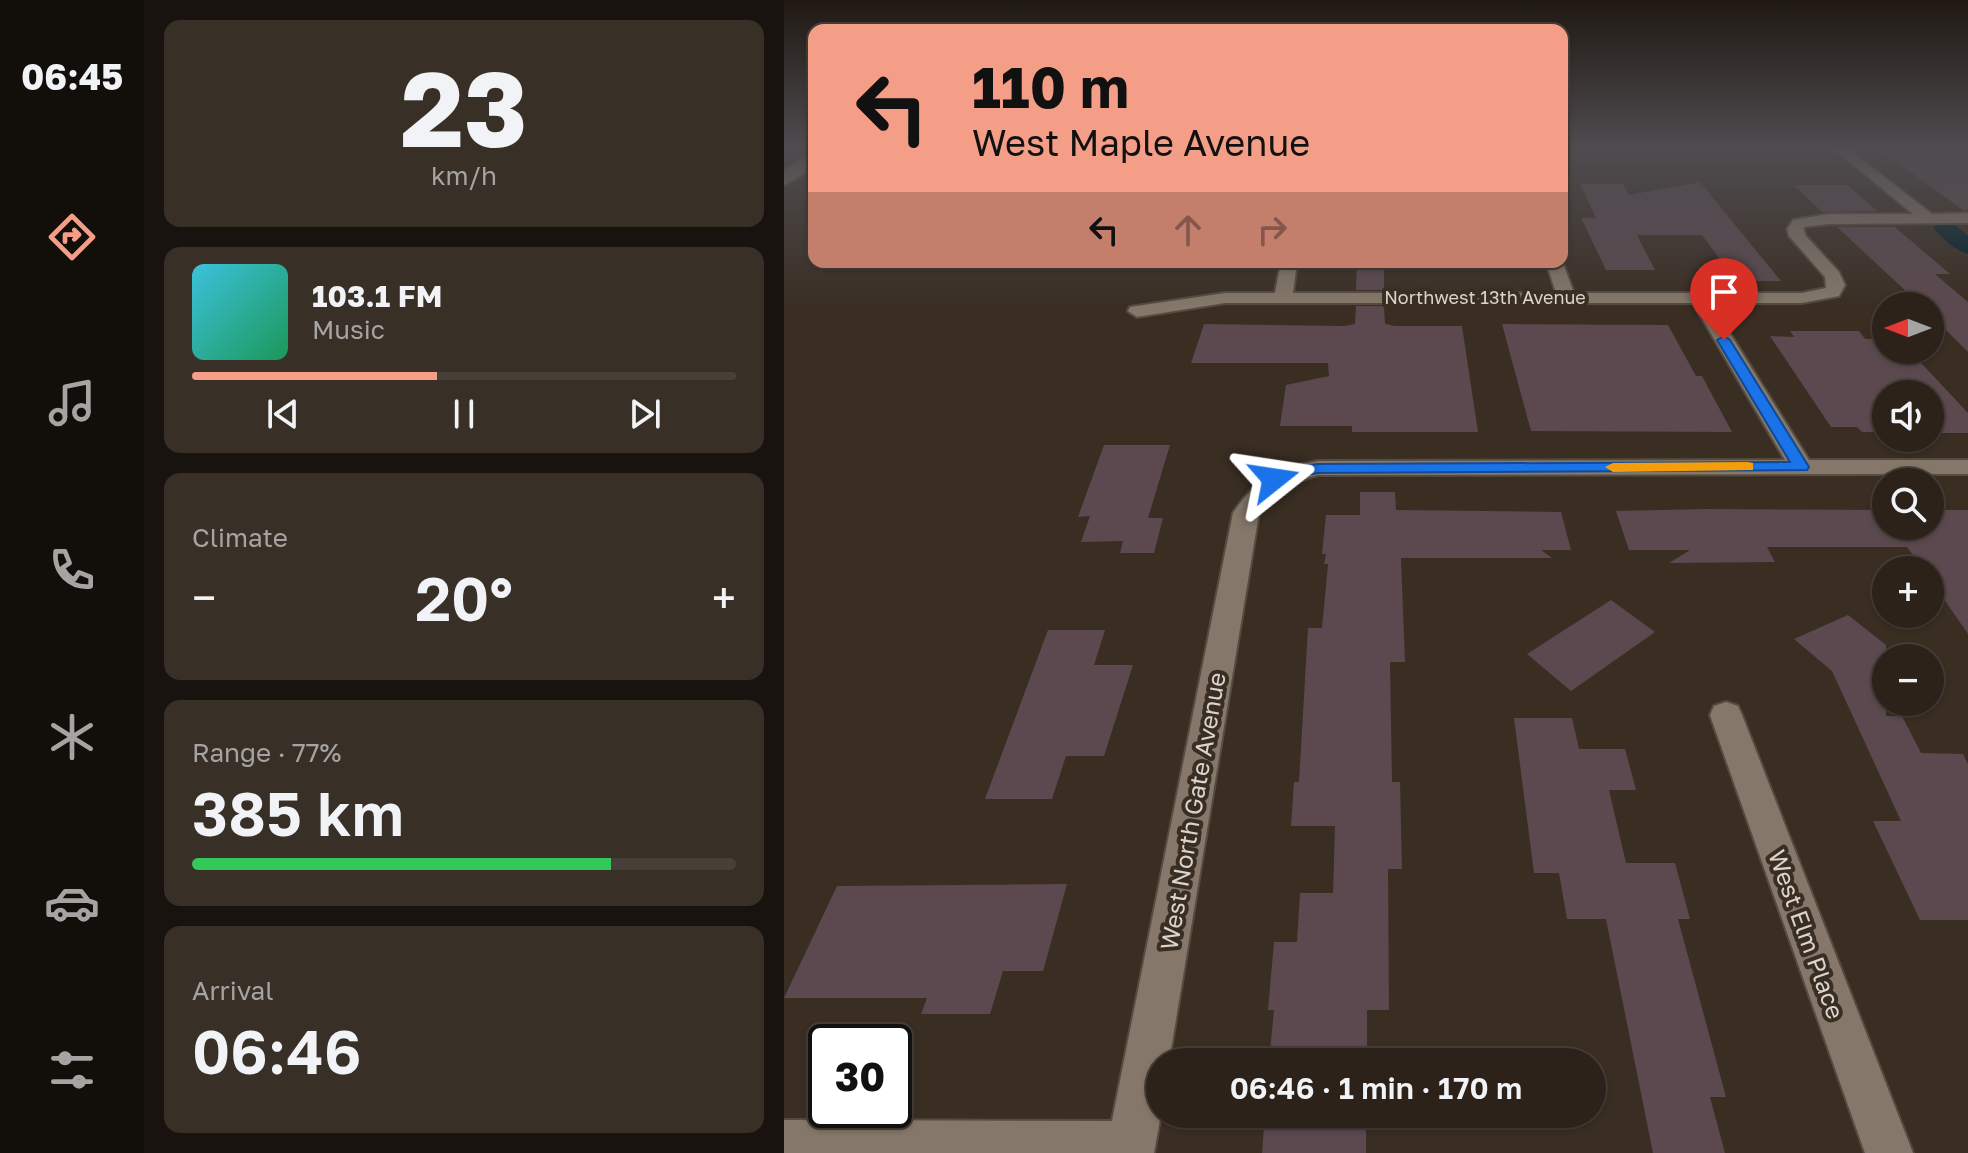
<!DOCTYPE html>
<meta charset="utf-8">
<style>
:root{--surface:#2c221a;--page:#382f27;--text:#f1f3f6;--muted:#a6a4a2;--line:#483f39;--accent:#f49e88}
body{margin:0;font-family:"Golos Text",sans-serif;background:var(--page);color:var(--text);height:100vh;display:flex;flex-direction:column;font-size:30px;white-space:nowrap}
*{box-sizing:border-box;margin:0}
p{font-size:26px;color:var(--muted)}
.icon{flex:none;width:44px;height:44px;fill:none;stroke:currentColor;stroke-width:2;stroke-linecap:round;stroke-linejoin:round}
.map{position:relative;flex:1;overflow:hidden}
.sheet{display:flex;flex-direction:column;gap:20px;padding:20px;background:#18130e;width:640px}
.sheet>*{flex:none}
.guide{position:absolute;left:24px;top:24px;width:760px;height:244px;border-radius:16px;box-shadow:0 2px 6px #0004,0 0 0 2px var(--line);background:#f49e88;color:#111;overflow:hidden}
.needle{width:52px;rotate:270deg}
.tools{position:absolute;left:1088px;top:292px;display:grid;gap:16px}
.tools a{display:grid;place-items:center;width:72px;height:72px;border-radius:50%;background:var(--surface);box-shadow:0 2px 6px #0004,0 0 0 2px var(--line);font-size:40px}
.speed{position:absolute;left:24px;top:1024px;display:flex;gap:16px;font-size:40px;font-weight:700;text-align:center}
.speed>*{display:grid;place-content:center;width:104px;height:104px;border-radius:50%;background:var(--surface);box-shadow:0 2px 6px #0004,0 0 0 2px var(--line);line-height:1}
.speed .limit{border:4px solid #111;border-radius:12px;background:#fff;color:#111}
.pin{position:absolute;display:grid;place-items:center;width:68px;height:68px;color:#fff;margin:-82px -34px;border-radius:50% 50% 50% 0;rotate:-45deg;box-shadow:0 0 8px #0007}
.pin .icon{rotate:45deg}
.me{position:absolute;width:88px;margin:-44px;rotate:75deg;stroke-linejoin:round;filter:drop-shadow(0 0 6px #0008)}
.turn{display:flex;align-items:center;gap:28px;height:168px;padding:0 32px;font-size:36px}
.turn .icon{width:104px;height:104px;stroke-width:2.5}
.turn b{display:block;font-size:56px;line-height:68px}
.lanes{display:flex;align-items:center;height:76px;padding:0 32px;background:#0003;justify-content:center;gap:40px;direction:ltr}
.lanes .off{opacity:.35}
.big{font-size:60px;font-weight:600;line-height:1.1}
.sheet .widget{flex:1;display:flex;flex-direction:column;justify-content:center;gap:12px;min-width:0;padding:0 28px;border-radius:16px;background:var(--page)}
.sheet .dial{align-items:center;gap:0}
.dial b{font-size:104px;line-height:1}
.song{display:flex;align-items:center;gap:24px}
.cover{width:96px;height:96px;border-radius:12px;background:linear-gradient(135deg,hsl(190 70% 55%),hsl(150 70% 35%))}
.played{height:8px;border-radius:4px;background:linear-gradient(90deg,var(--accent) 45%,var(--line) 45%)}
.keys{display:flex;justify-content:space-around;direction:ltr}
.heat{display:flex;justify-content:space-between;align-items:center;font-size:44px;direction:ltr}
.charge{height:12px;border-radius:6px;background:linear-gradient(90deg,#34c759 77%,var(--line) 0)}
.trip{position:absolute;left:362px;top:1048px;width:460px;height:80px;border-radius:40px;background:var(--surface);box-shadow:0 2px 6px #0004,0 0 0 2px var(--line);font-weight:600;line-height:80px;text-align:center}
main{display:flex;flex:1;min-height:0}
.tabs{display:flex;flex-direction:column;width:144px;justify-content:space-around;align-items:center;background:#120e0a;color:var(--muted)}
.tabs .icon{width:56px;height:56px}
.tabs .selected{color:var(--accent)}
.tabs b{font-size:36px;color:var(--text)}
.map>svg:first-child{display:block}
.lines{fill:none;stroke-linecap:round;stroke-linejoin:round}
.canal{fill:#01222b;fill-rule:evenodd}
.building{fill:#5b494f}
.street-casing{stroke:#554b41;stroke-width:4}
.secondary-casing{stroke:#554b41;stroke-width:4}
.street{fill:#85786a;fill-rule:evenodd}
.secondary{fill:#7b7f5c;fill-rule:evenodd}
.route{fill:#1a73e8;stroke:#114b97;stroke-width:2}
.slow{fill:#f59e0b}
.labels{text-anchor:middle;dominant-baseline:central;stroke-width:8;stroke-linejoin:round;paint-order:stroke}
.far-street-label{font-size:18px;fill:#dbd4cc;stroke:#3a2e23}
.near-street-label{font-size:24px;fill:#dbd4cc;stroke:#3a2e23}
</style>
<main>
<nav class="tabs">
<b>06:45</b>
<svg class="icon selected" aria-label="directions" viewBox="0 0 24 24"><path d="M12 3l9 9-9 9-9-9zM9 14v-3h6M13 9l2 2-2 2"/></svg>
<svg class="icon" aria-label="music" viewBox="0 0 24 24"><path d="M9 18V5l10-2v13"/><circle cx="6" cy="18" r="3"/><circle cx="16" cy="16" r="3"/></svg>
<svg class="icon" aria-label="phone" viewBox="0 0 24 24"><path d="M5 4h4l2 5-3 2q2 4 5 5l2-3 5 2v4C11 20 4 13 5 4z"/></svg>
<svg class="icon" aria-label="climate" viewBox="0 0 24 24"><path d="M12 3v18M4 7l16 10M4 17L20 7"/></svg>
<svg class="icon" aria-label="car" viewBox="0 0 24 24"><path d="M5 17H2v-5l4-1 3-4h7l3 4 3 1v5h-3M9 17h6M6 11h13"/><circle cx="7" cy="17" r="2"/><circle cx="17" cy="17" r="2"/></svg>
<svg class="icon" aria-label="filters" viewBox="0 0 24 24"><path d="M4 7h16M4 17h16"/><circle cx="9" cy="7" r="2"/><circle cx="15" cy="17" r="2"/></svg>
</nav>
<section class="sheet">
<div class="widget dial"><b>23</b><p>km/h</p></div>
<div class="widget">
<div class="song"><i class="cover"></i><div><b>103.1 FM</b><p>Music</p></div></div>
<div class="played"></div>
<div class="keys"><svg class="icon" aria-label="previous" viewBox="0 0 24 24"><path d="M18 5L8 12l10 7zM5 5v14"/></svg><svg class="icon" aria-label="pause" viewBox="0 0 24 24"><path d="M8 5v14M16 5v14"/></svg><svg class="icon" aria-label="next" viewBox="0 0 24 24"><path d="M6 5l10 7-10 7zM19 5v14"/></svg></div>
</div>
<div class="widget"><p>Climate</p>
<div class="heat"><a>−</a><b class="big">20°</b><a>+</a></div>
</div>
<div class="widget"><p>Range · 77%</p><b class="big">385 km</b><div class="charge"></div></div>
<div class="widget"><p>Arrival</p><b class="big">06:46</b></div>
</section>
<div class="map">
<svg width="1184" height="1153" viewBox="0 0 1184 1153">
<rect width="100%" height="100%" fill="#3a2e23"/>
<g class="lines">
<!-- canal -->
<path class="canal" d="M1160,221L1168,222L1184,236V254C1171,250 1157,238 1149,227Z"/>
</g>
<!-- building -->
<path class="building" d="M1097,151H1184V210H1179Z
M916,182L997,281H952L918,235H853L871,270H822L797,218H812L796,184H839L845,195Z
M1010,185H1063L1093,211L1038,212Z
M1053,227H1111L1166,274H1151L1184,302V352L1146,314V306H1138Z
M573,262H600V290H572Z
M572,306H600L601,324L611,326H678L694,432H568V426H496L502,385L545,376L544,363H407L420,324L560,326L571,324Z
M718,324L884,325L912,376H918L948,432L747,431Z
M1006,331H1075L1081,339H1102V350H1125L1184,413V433H1146V394H1102V432H1078L1073,427H1047L986,336L1010,337Z
M320,445H386L364,518H379L370,553H336L339,541L297,542L306,516L294,517Z
M576,492H611L612,510L777,512L787,550H757L768,558H617L621,662H606L608,782H616L618,869H604L605,1010H583V1062H485L490,1010H484L490,942H513L516,893H549L551,826H507L510,782H515L524,628H538L544,564H540L542,554H538L542,515H576Z
M923,509L1102,510V526H1146V510H1184V634L1146,579V570H1140L1123,547H983L991,562L885,563L906,550H845L832,511Z
M827,600L871,632L787,691L743,654Z
M1064,615L1102,645V716H1118L1137,753L1179,754L1184,764V920H1136L1089,821H1117L1048,671L1010,639Z
M264,630H321L310,665H349L320,756H282L268,799H201Z
M730,718H788L795,749H841L852,790H825L842,863H891L906,919H894L942,1097H926L941,1153H869L822,919H783L775,873H750Z
M283,884L259,971H219L206,1014H137L143,998H0L53,886Z
M481,1114H582V1153H478Z"/>
<g class="lines">
<!-- street casing -->
<g class="street-casing">
<path id="street" d="M1049,148H1063L1148,214L1184,213V223L1044,224L1020,227L1021,235L1055,272L1061,285L1055,296L1018,303H927L1025,460H1184V474L534,475L500,486L475,513L385,1062H376L377,1114L370,1153H0V1120L328,1121L449,513C471,479 495,467 534,461L1001,460L909,303H441L353,317L344,311L346,307L441,293H491L497,262H513L509,293H772L762,262L778,261L790,293H1018L1042,288L1041,277L1005,236L1003,229L1009,220L1044,214H1129Z
M942,702L954,706L958,715L1129,1153H1081L926,715L930,706Z"/>
</g>
<!-- secondary casing -->
<g class="secondary-casing">
<path id="secondary" d="M30,153V168L0,185V170Z"/>
</g>
<!-- street -->
<use href="#street" class="street"/>
<!-- secondary -->
<use href="#secondary" class="secondary"/>
</g>
<!-- sky -->
<linearGradient id="sky" x2="0" y2="1"><stop stop-color="#201913"/><stop offset="0.48" stop-color="#4f4c50"/><stop offset="1" stop-color="#4f4c50" stop-opacity="0"/></linearGradient>
<rect width="1184" height="309" fill="url(#sky)"/>
<!-- route -->
<path class="route" d="M940,336L946,340L1025,467L1023,470L534,473L513,476L490,484L482,479L505,468L534,464L1006,462L933,340Z"/>
<!-- slow -->
<path class="slow" d="M964,462L969,463V470L829,472L821,467L829,463Z"/>
<g class="labels">
<!-- far-street labels -->
<g class="far-street-label">
<text x="701" y="297">Northwest 13th Avenue</text>
</g>
<!-- near-street labels -->
<g class="near-street-label">
<text transform="translate(408 811) rotate(-80)">West North Gate Avenue</text>
<text transform="translate(1023 934) rotate(70)">West Elm Place</text>
</g>
</g>
</svg>
<div class="tools">
<a><svg class="needle" viewBox="-14 -14 28 28"><path d="M0-13l5 13h-10z" fill="#e53935"/><path d="M0 13l5-13h-10z" fill="#a6a4a2"/></svg></a>
<a><svg class="icon" aria-label="sound" viewBox="0 0 24 24"><path d="M4 9h4l5-4v14l-5-4H4zM17 9q2 3 0 6"/></svg></a>
<a><svg class="icon" aria-label="search" viewBox="0 0 24 24"><circle cx="10" cy="10" r="6"/><path d="M15 15l6 6"/></svg></a>
<a>+</a>
<a>−</a>
</div>
<div class="speed"><div class="limit">30</div></div>
<div class="pin" style="left:940px;top:340px;background:#d93025"><svg class="icon" aria-label="arrive" viewBox="0 0 24 24"><path d="M6 21V4h12l-3 4 3 4H6"/></svg></div>
<svg class="me" style="left:490px;top:479px" viewBox="-20 -20 40 40"><path d="M0-17L14 15 0 8-14 15z" fill="#1a73e8" stroke="#fff" stroke-width="4"/></svg>
<div class="trip">06:46 · 1 min · 170 m</div>
<div class="guide">
<div class="turn"><svg class="icon" aria-label="left" viewBox="0 0 24 24"><path d="M17 20v-9H6M10 6l-5 5 5 5"/></svg><div><b>110 m</b>West Maple Avenue</div></div>
<div class="lanes"><svg class="icon" aria-label="left" viewBox="0 0 24 24"><path d="M17 20v-9H6M10 6l-5 5 5 5"/></svg><svg class="icon off" aria-label="ahead" viewBox="0 0 24 24"><path d="M12 20V5M6 11l6-6 6 6"/></svg><svg class="icon off" aria-label="right" viewBox="0 0 24 24"><path d="M7 20v-9h11M14 6l5 5-5 5"/></svg></div>
</div>
</div>
</main>
